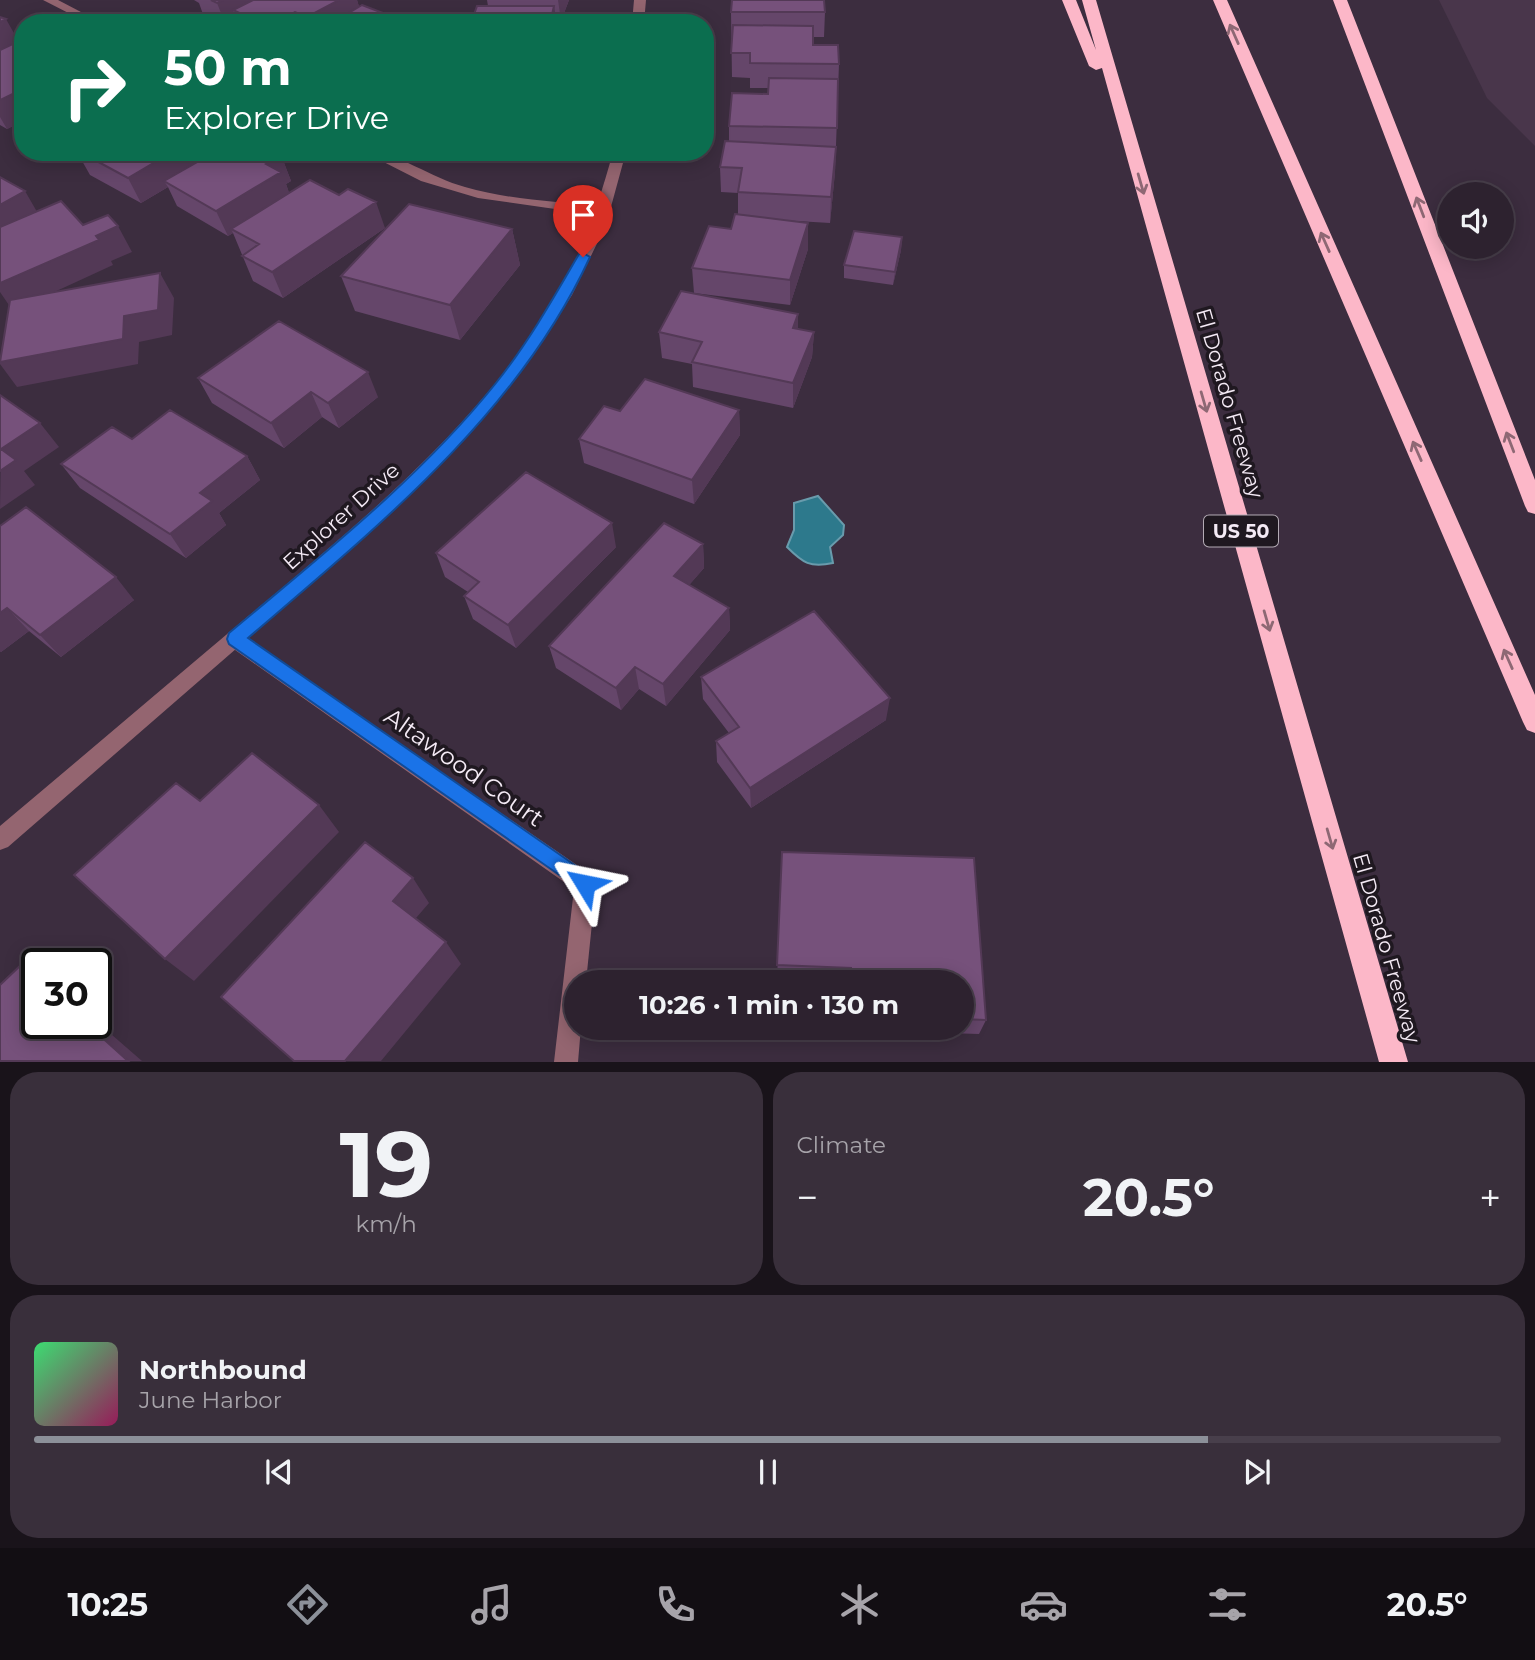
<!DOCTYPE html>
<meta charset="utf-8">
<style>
:root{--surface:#2d222f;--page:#392f3b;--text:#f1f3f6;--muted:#a7a4aa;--line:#483f4b;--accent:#8c9099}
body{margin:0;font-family:Montserrat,sans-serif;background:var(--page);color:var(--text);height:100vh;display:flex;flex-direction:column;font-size:26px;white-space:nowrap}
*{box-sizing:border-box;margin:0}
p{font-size:23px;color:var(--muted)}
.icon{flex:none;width:38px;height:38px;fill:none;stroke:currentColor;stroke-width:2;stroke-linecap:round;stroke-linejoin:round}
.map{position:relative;height:1062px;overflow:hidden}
.details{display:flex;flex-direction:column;gap:10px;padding:10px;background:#19131a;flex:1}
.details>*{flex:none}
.banner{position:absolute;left:14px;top:14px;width:700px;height:147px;border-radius:28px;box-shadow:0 4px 18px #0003,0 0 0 2px var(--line);background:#0b6e4f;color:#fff;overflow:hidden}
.tools{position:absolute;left:1437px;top:182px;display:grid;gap:14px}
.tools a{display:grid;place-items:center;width:77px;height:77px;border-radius:50%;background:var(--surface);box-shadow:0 4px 18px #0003,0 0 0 2px var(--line);font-size:35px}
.speed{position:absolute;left:21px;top:948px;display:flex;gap:14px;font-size:35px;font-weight:700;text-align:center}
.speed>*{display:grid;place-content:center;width:91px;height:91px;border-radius:50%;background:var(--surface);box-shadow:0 4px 18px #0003,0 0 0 2px var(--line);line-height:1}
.speed .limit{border:4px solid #111;border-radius:10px;background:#fff;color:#111}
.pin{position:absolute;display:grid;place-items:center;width:60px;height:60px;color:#fff;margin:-72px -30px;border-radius:50% 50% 50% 0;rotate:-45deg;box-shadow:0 0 7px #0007}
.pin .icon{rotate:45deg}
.me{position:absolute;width:77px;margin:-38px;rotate:305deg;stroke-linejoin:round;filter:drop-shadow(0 0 5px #0008)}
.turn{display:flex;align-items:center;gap:24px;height:147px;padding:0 35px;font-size:32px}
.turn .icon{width:91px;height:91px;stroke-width:2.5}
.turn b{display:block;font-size:49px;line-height:60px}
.big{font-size:52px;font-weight:700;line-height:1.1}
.details .card{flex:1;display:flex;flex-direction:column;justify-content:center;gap:10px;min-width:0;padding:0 24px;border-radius:28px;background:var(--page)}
.details .dial{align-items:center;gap:0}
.dial b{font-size:91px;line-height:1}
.song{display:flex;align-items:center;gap:21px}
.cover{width:84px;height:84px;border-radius:10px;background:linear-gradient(135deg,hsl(140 70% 55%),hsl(330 70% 35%))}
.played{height:7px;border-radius:4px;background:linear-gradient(90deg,var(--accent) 80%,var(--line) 80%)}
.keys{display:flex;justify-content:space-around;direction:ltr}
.heat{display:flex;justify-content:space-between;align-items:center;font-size:38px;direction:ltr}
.details .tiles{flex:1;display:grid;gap:10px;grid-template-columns:1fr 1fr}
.card:last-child{grid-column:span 2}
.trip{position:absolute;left:564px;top:970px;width:410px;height:70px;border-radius:35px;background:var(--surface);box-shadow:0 4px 18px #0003,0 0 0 2px var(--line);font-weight:700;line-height:70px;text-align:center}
.tabs{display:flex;height:112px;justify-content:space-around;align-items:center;background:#120e13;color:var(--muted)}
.tabs .icon{width:49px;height:49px}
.tabs .on{color:var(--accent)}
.tabs b{font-size:32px;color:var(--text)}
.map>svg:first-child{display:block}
.built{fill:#49364b}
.water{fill:#2d798c;stroke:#699bac;stroke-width:2}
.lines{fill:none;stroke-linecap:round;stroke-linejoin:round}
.minor{fill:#946570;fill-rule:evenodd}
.tertiary{fill:#946570;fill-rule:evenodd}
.motorway{fill:#fcb7c8;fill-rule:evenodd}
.wall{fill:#65466a}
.shaded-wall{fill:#533956}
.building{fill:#76517b;stroke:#533956;stroke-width:2}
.oneway{stroke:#8e6874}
.route{fill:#1a73e8;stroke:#114b97;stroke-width:2}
.labels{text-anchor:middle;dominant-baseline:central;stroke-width:7;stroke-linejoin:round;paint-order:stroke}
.shield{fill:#1f1820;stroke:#b4abb5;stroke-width:2}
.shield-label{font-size:19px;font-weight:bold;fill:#f4eaf5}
.street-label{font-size:21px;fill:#f4eaf5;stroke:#1f1820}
.near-street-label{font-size:24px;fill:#f4eaf5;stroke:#1f1820}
</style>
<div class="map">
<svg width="1535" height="1062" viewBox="0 0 1535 1062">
<rect width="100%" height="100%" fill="#3c2d3f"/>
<!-- built -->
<path class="built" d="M1439,0H1535V146L1487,98Z"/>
<!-- water -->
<path class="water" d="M818,496L844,525L843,535L830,547L833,563C810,568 803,563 787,547L794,530V503Z"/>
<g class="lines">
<!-- minor -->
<path class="minor" d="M43,0H58L102,23H88Z
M364,152C399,152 431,178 465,187C510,200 558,202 605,206L612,210L605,214L569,211L478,198L421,181Z
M235,631L593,876L596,884L586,982H576V1027H581L578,1062H554L574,889L228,645L226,639L228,633Z"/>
<!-- tertiary -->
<path class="tertiary" d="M634,0H646L644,23H632Z
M613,152H626L606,225L572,295L527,364L475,427L419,486L359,542L8,847L0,850V826C80,759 159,691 239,624C355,527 479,427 558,295C584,250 599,202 613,152Z"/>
<!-- motorway -->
<path class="motorway" d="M1062,0H1076L1096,50L1082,0H1096L1408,1062H1379L1102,68L1096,70L1089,66Z
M1213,0H1227L1535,695V733L1527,730L1523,722Z
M1333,0H1347L1535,480V514L1528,512L1525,506Z"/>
</g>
<!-- wall -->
<path class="wall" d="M194,0H357L359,7L409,23H217L204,17L199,3Z
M487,0H569L561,21H556L557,23L488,6Z
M731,12H825L824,37H813V45L839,64L835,172L830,223L780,220L808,223V249L790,305L694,293L692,268L731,229L738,214V193L721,192L720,167L729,142V126L768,94L769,88H750V78L732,77Z
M0,17L18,42L23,43V121L7,129L0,125Z
M77,152H275L281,155L291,181L286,184L289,193L385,228L283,298L253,281L233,233L228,236L177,206L168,187L141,203L90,175Z
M512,229L520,265L460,340L355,311L341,276Z
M902,237L901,250L893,285L844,278V265Z
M798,329L814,332L812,357L793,408L693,387L692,364L662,358L659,332Z
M198,378L378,397L339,428L322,417L284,448L212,403Z
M739,410L740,435L694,504L584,463L579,439L620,411Z
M132,439L247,456L260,480L219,513L226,525L186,558L80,488L61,464Z
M0,526L134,600L61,657L29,631L1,652L0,651Z
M703,544L704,568L689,585L729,608L730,630L666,706L639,689L621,710L556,668L549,646Z
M616,547L516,648L473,619L464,596L468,592L445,577L436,553Z
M701,677L886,720L751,808L717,762L716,741L729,733L703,699Z
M782,852L974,858L986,1020L979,1034L849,1030V1027H961V982L777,981Z"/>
<!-- shaded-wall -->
<path class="shaded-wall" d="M223,0H280L233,10L237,22L236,23H225L217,3Z
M339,0H357L362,16L349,23H309L307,17Z
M558,0H569L561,21Z
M554,6L557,23H550Z
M295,12L298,23H274Z
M6,19L20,44L0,67V22Z
M23,89V106L22,105L23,107V121L7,129L0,117V100Z
M836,147L835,172L830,223L831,197Z
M172,152H227L164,181L168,187L141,203L128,178Z
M281,155L291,181L286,184L291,198L231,229L233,233L228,236L216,211L266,164Z
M25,191L40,217L0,239V205Z
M376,202L385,228L283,298L272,272Z
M808,223V249L790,305V280Z
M118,226L132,252L111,261L113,265L13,311L0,292V283L96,236Z
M512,229L520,265L460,340L450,305Z
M902,237L901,250L893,285L895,272Z
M160,273L174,298L172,335L139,342L138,364L17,387L0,364V362L124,316Z
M798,314V340L793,328Z
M814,332L812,357L793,408V383Z
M368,372L378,397L339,428L328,403Z
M311,392L322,417L284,448L271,423Z
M739,410L740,435L694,504L692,480Z
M40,423L59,447L24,471L35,485L0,509L1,449Z
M247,456L260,480L219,513L226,525L186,558L170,534L200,493Z
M612,523L616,547L516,648L508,625Z
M703,544L704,568L677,599L674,576Z
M116,577L134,600L61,657L40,635Z
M7,608L29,631L1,652L0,651V613Z
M729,608L730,630L666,706L663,684Z
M635,667L639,689L621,710L616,688Z
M890,698L886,720L751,808L750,788Z
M319,805L339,832L194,981L165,959Z
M413,878L429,903L410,925L393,901Z
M446,942L461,964L381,1061H345Z
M22,964L37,973V978Z
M96,1021L142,1061H128L87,1024H96Z"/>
<!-- building -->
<path class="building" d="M211,0H223L217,3Z
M253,0H339L307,17L295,12L274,23H261L233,10Z
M732,0H824L825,12H731Z
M362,5L409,23H332Z
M477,6H554L550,23H471Z
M0,17L6,19L0,22Z
M733,25L813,26V45H838L839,64L750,63V53H731Z
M19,41L23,43V89L0,100V50Z
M769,78L838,79L837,128L729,126L732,93L768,94Z
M725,141L836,147L831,197L738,192L742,168L720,167Z
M80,152H172L128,178Z
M215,152H275L281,155L266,164L281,172L216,211L164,181Z
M0,177L25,191L0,205Z
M310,180L339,195L348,189L376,202L272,272L242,256L259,244L231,229Z
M61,201L83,225L108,215L118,226L96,236L99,240L0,283V227Z
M409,204L512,229L450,305L341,276Z
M735,214L808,223L790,280L692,268L709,226L731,229Z
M854,231L902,237L895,272L844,265Z
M160,273L158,310L124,316L123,339L0,362L10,300Z
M681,291L798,314L793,328L814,332L793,383L692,362L702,342L659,332Z
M279,321L368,372L328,403L311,392L271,423L198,378Z
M645,379L739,410L692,480L579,439L604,406L620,411Z
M0,395L40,423L1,449L16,460L0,471Z
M170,410L247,456L200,493L212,501L170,534L61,464L112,427L132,439Z
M526,472L612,523L508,625L464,596L479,582L436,553Z
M26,507L116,577L40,635L7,608L0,613V526Z
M664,523L703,544L674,576L729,608L663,684L635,667L616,688L549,646Z
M814,611L890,698L750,788L716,741L739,727L701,677Z
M252,753L319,805L165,959L74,875L176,783L200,801Z
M365,842L413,878L393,901L446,942L345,1061H294L221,997Z
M782,852L974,858L986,1020L961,1019V982H852L851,968L777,965Z
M22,964L37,978V1024H87L128,1061H0V985Z"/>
<!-- one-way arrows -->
<defs><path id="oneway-shaft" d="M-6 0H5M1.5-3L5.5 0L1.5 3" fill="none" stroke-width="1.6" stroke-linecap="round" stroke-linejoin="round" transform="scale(1.75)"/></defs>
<g class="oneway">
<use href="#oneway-shaft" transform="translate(1234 34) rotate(-114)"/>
<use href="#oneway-shaft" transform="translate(1141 184) rotate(74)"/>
<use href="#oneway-shaft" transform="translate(1420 207) rotate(-111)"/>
<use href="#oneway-shaft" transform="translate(1325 242) rotate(-114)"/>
<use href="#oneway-shaft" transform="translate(1204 402) rotate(74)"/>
<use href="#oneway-shaft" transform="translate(1510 442) rotate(-111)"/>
<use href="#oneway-shaft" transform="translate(1417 451) rotate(-114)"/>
<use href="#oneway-shaft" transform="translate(1267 621) rotate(74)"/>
<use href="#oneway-shaft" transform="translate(1508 659) rotate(-114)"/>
<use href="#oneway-shaft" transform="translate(1330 839) rotate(74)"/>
</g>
<!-- route -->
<path class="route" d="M583,253L590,257C518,414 376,528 248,638L592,877L595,884L592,891L585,893L229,644L227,639L229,633C322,555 420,478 496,383C528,343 553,299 579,254Z"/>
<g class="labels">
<!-- shield labels -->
<rect class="shield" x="1204" y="515.5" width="74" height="31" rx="5"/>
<g class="shield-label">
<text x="1241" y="531">US 50</text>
</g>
<!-- street labels -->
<g class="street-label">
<text transform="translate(1230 403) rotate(74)">El Dorado Freeway</text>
<text transform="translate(341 516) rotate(-42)">Explorer Drive</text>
<text transform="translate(1387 948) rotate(74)">El Dorado Freeway</text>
</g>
<!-- near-street labels -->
<g class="near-street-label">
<text transform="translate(464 767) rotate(35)">Altawood Court</text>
</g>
</g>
</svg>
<div class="tools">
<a><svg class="icon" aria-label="sound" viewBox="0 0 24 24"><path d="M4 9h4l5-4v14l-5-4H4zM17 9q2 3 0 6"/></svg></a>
</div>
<div class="speed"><div class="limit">30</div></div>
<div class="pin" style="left:583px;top:257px;background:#d93025"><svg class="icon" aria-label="arrive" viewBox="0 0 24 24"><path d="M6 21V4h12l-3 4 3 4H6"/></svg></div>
<svg class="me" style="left:585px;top:884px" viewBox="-20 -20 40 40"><path d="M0-17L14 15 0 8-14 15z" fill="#1a73e8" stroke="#fff" stroke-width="4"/></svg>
<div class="trip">10:26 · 1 min · 130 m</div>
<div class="banner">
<div class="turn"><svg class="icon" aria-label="right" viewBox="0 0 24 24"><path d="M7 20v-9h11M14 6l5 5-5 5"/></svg><div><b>50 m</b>Explorer Drive</div></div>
</div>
</div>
<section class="details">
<div class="tiles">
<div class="card dial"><b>19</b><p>km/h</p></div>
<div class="card"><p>Climate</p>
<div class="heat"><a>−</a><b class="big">20.5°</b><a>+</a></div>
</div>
<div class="card">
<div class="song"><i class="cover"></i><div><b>Northbound</b><p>June Harbor</p></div></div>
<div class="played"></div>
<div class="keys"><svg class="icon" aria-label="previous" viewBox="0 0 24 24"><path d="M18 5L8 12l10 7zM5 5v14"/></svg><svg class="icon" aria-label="pause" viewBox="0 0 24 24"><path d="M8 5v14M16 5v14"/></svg><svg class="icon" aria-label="next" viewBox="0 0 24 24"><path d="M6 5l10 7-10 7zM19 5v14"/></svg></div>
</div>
</div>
</section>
<nav class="tabs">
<b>10:25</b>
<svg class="icon on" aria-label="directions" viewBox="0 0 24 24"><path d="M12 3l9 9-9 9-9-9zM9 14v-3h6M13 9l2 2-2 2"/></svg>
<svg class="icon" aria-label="music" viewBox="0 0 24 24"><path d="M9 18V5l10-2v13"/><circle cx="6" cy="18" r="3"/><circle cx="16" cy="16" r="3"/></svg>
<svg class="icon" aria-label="phone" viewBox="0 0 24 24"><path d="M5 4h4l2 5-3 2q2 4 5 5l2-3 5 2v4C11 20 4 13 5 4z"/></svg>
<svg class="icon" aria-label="climate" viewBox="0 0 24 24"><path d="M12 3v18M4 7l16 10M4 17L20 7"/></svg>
<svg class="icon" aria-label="car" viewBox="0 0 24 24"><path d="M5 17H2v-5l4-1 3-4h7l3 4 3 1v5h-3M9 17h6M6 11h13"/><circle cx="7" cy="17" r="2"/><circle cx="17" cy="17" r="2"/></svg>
<svg class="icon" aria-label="filters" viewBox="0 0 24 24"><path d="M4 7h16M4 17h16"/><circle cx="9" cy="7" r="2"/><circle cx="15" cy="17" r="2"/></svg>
<b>20.5°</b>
</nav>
